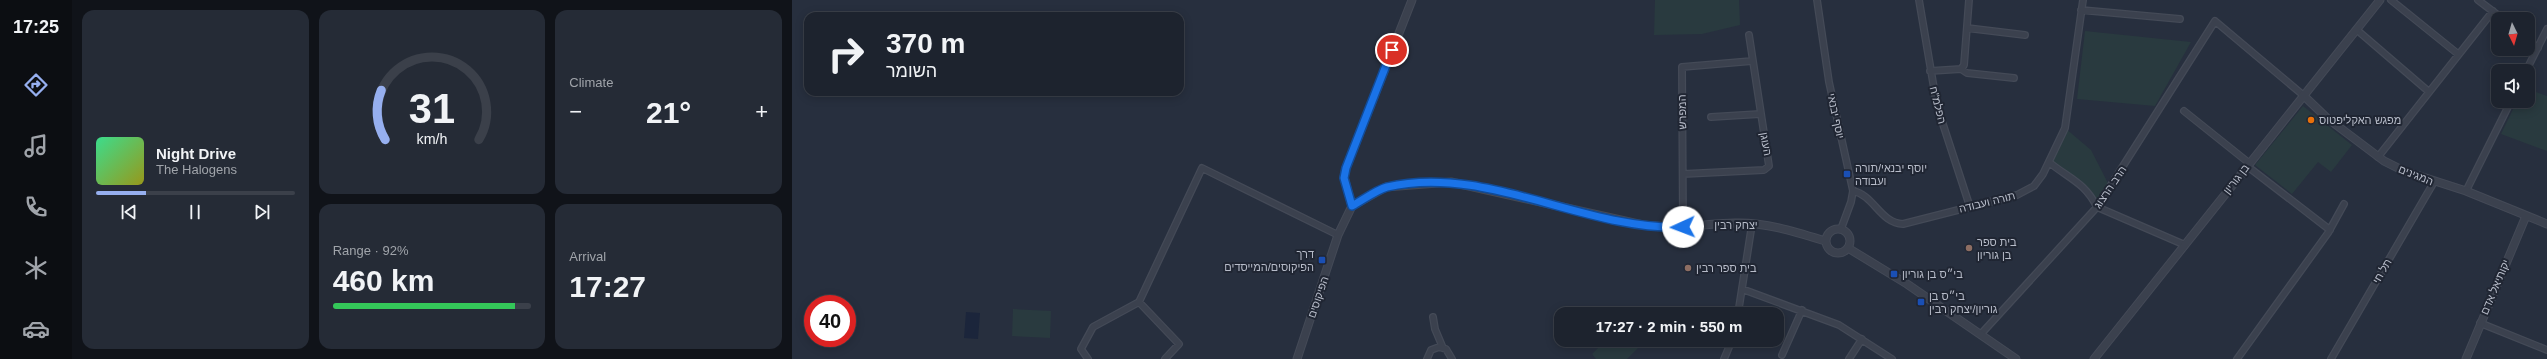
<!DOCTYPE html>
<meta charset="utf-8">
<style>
:root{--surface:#1d232e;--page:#252b36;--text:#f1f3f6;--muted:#a0a4aa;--line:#3b404a;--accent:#96afef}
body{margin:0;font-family:Helvetica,Heebo,sans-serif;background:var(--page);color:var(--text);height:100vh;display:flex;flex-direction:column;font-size:15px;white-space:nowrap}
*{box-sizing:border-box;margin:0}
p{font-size:13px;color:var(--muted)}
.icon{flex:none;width:22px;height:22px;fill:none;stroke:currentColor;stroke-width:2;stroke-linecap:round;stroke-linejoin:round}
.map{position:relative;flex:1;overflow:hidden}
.drawer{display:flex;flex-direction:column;gap:10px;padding:10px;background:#101319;width:720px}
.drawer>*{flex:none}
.top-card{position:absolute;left:12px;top:12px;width:380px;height:84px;border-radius:12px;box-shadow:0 2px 10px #0003,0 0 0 1px var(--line);background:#1d232e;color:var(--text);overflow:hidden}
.needle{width:26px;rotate:175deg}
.controls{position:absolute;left:1699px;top:12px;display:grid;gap:8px}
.controls a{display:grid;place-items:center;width:44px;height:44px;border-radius:8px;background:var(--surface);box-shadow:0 2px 10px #0003,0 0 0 1px var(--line);font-size:20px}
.speed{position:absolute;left:12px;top:295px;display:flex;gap:8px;font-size:20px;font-weight:700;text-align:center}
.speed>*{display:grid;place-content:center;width:52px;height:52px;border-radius:50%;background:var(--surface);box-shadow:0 2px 10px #0003,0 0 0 1px var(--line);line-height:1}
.speed .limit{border:6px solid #d22;background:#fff;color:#111}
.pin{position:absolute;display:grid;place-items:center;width:34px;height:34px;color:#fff;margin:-17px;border:2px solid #fff;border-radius:50%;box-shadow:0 1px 4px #0007}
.me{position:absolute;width:44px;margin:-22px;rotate:268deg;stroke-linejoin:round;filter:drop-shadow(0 0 3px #0008)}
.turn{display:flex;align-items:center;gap:14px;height:84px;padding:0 16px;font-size:18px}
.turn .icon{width:52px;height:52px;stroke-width:2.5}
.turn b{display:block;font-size:28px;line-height:34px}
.big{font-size:30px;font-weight:700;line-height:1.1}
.drawer .widget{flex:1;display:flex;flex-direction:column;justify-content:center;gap:6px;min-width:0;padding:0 14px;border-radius:12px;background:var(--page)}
.drawer .dial{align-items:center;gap:0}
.dial svg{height:104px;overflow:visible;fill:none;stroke:var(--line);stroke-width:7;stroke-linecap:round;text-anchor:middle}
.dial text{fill:var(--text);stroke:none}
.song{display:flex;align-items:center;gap:12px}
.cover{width:48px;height:48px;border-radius:6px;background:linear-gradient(135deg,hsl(150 70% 55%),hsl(60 70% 35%))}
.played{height:4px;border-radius:2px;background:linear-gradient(90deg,var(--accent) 25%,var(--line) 25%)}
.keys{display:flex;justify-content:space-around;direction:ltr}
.heat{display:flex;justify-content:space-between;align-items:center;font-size:22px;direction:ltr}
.charge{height:6px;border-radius:3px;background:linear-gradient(90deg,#34c759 92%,var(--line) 0)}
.drawer .tiles{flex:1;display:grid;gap:10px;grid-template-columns:repeat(3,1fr)}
.widget:first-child{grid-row:span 2}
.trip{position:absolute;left:762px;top:307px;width:230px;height:40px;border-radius:12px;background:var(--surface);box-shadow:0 2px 10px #0003,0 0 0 1px var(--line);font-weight:700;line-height:40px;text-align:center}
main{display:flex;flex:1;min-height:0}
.dock{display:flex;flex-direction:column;width:72px;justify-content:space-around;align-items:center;background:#0c0e12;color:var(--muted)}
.dock .icon{width:28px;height:28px}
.dock .on{color:var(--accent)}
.dock b{font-size:18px;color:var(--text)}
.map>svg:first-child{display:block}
.green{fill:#293a3f}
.water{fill:#1b253b}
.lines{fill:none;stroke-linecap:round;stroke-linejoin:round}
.minor-casing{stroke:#444a57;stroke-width:8}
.tertiary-casing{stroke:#444a57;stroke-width:9}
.minor{stroke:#3b414e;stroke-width:5.5}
.tertiary{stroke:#3b414e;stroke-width:7}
.route-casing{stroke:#114b97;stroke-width:10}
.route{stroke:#1a73e8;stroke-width:7}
.food-dot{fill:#e8710a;stroke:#202633;stroke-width:1.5}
.transit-dot{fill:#1a4fb4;stroke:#202633;stroke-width:1.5}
.education-dot{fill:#8d6e63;stroke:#202633;stroke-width:1.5}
.labels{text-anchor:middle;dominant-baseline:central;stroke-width:4;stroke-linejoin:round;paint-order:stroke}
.street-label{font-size:11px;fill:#b7bcc9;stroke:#202633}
.poi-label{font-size:11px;fill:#b7bcc9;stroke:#202633;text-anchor:start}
</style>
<main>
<nav class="dock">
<b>17:25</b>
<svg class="icon on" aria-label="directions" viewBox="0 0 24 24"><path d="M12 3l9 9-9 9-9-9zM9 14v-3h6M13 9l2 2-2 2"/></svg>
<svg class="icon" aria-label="music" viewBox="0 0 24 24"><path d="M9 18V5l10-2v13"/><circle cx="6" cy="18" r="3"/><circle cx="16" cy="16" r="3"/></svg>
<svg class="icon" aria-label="phone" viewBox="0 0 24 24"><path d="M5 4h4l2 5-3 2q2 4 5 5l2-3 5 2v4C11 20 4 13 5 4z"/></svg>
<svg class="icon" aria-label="climate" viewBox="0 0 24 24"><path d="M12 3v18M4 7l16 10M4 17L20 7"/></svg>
<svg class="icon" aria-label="car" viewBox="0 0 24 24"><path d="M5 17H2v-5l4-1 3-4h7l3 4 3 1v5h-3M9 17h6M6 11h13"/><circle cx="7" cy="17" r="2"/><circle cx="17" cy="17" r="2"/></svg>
</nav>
<section class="drawer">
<div class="tiles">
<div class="widget">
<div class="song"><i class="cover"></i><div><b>Night Drive</b><p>The Halogens</p></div></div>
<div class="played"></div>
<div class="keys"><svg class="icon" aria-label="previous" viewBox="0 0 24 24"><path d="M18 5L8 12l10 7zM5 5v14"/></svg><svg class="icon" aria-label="pause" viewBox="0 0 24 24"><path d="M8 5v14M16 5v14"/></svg><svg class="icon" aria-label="next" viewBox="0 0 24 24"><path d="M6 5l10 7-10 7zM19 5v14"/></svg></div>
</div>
<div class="widget dial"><svg viewBox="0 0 100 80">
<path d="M14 69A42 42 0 1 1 86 69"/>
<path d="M14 69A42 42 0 0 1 11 31" stroke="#96afef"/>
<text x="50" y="56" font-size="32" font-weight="700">31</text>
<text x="50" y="72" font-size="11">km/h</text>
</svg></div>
<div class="widget"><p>Climate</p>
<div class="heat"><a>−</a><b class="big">21°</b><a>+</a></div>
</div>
<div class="widget"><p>Range · 92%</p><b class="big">460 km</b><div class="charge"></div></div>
<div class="widget"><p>Arrival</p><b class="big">17:27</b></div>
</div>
</section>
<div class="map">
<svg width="1755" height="359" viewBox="0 0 1755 359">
<rect width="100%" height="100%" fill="#272f3e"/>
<!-- green -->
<path class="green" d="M863,0H947L948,25L910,34L862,35Z
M1293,31L1399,42L1363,106L1285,99Z
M1736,89L1755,96V151L1709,134L1725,101H1736Z
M1511,106L1560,145L1539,172L1526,162L1500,194L1463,165Z
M1273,128L1299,150L1318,187L1305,207L1298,193L1258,163Z
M221,309L259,311L258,338L220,336Z
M814,340H839L846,348L835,359H804L800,354Z"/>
<!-- water -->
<path class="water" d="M174,312L188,313L186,339L172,338Z"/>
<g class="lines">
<!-- minor casing -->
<g class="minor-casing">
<path id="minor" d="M1025,0L1037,82L1061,191L1059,202L1049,229
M1127,0L1145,106L1178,207
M1599,0L1666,54
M1686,0L1711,19
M1289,10L1388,19
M1175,28L1233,35
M1565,30L1636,91
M1736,40L1746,48
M1169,69L1175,73L1222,78
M1138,71L1169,69L1172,65L1177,0
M1734,71L1755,29
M1392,111L1457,163
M919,117L968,114
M1586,157L1701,11
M1258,163C1278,179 1293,183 1305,207L1393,245
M1455,166L1538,230
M891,174L972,170L977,166L957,35
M1061,191C1082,195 1088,223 1111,224L1225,195L1242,186L1251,174L1273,128L1291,0
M1674,191L1719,101
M891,227L890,67L960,61
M950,289L1047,325L1100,359
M347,302L387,344L373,359
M946,314L960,224
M641,317L643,329L651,348
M1688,323L1755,350
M1189,334L1305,207L1423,21L1511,95
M990,355L1010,310
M296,359L289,349L301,327L347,302L410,168L546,235
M635,359L639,350L647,347L654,349L660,359
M932,359L940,340
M1057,359L1070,339
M1445,359L1536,233L1552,204
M1539,359L1642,182"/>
</g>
<!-- tertiary casing -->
<g class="tertiary-casing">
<path id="tertiary" d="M1511,95L1535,118L1592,161L1612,171L1674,191L1755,224
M560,206L552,177L554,168L620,0
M1034 241a12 12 0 1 1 24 0a12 12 0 1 1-24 0Z
M1056,248L1115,284L1224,359
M505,359L546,235L560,206L594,187L659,182L851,225C882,229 912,224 943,223C973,222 1004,232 1033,241
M1302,359L1588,0
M1674,359L1734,216"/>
</g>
<!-- minor -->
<use href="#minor" class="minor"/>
<!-- tertiary -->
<use href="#tertiary" class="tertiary"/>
</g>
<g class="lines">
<!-- route casing -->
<g class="route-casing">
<path id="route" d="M600,50L554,168L552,178L560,206C571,200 584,190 595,187C694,164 793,231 891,227"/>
</g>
<!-- route -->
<use href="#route" class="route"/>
</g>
<!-- markers -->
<circle class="food-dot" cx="1519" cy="120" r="4"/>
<g class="transit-dot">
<rect x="1051" y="170" width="8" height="8" rx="2"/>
<rect x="526" y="256" width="8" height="8" rx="2"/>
<rect x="1098" y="270" width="8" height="8" rx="2"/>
<rect x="1125" y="298" width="8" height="8" rx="2"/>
</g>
<g class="education-dot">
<circle cx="1177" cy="248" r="4"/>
<circle cx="896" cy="268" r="4"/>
</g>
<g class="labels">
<!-- street labels -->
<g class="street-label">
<text transform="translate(1146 105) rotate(76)">הפלמ"ח</text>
<text transform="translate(890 112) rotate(-91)">המפרש</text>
<text transform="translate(1044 116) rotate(78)">יוסף יבנאי</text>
<text transform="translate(974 144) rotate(80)">העוגן</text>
<text transform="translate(1624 175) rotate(22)">המגינים</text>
<text transform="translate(1444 179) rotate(-52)">בן גוריון</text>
<text transform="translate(1318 187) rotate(-56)">הרב הרצוג</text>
<text transform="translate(1195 202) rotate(-14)">תורה ועבודה</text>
<text x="944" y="225">יצחק רבין</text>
<text transform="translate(1590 271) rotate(-60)">תל חי</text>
<text transform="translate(1703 287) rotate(-67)">יקותיאל אדם</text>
<text transform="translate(526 297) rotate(-71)">הפיקוסים</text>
</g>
<!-- poi labels -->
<g class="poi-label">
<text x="1527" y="120">מפגש האקליפטוס</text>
<text x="1063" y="168">יוסף יבנאי/תורה<tspan x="1063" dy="13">ועבודה</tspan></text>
<text x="1185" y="242">בית ספר<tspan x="1185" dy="13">בן גוריון</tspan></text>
<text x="522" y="254" text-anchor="end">דרך<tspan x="522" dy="13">הפיקוסים/המייסדים</tspan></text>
<text x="904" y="268">בית ספר רבין</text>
<text x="1110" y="274">בי״ס בן גוריון</text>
<text x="1137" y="296">בי״ס בן<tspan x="1137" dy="13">גוריון/יצחק רבין</tspan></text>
</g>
</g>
</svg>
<div class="controls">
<a><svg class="needle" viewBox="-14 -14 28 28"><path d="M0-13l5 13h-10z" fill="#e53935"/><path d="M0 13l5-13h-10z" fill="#a0a4aa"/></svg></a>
<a><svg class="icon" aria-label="sound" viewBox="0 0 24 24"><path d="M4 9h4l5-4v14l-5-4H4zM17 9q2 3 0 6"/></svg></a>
</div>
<div class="speed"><div class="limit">40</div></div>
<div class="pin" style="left:600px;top:50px;background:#d93025"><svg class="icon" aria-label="arrive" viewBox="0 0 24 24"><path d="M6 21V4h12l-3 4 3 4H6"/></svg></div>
<svg class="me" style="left:891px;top:227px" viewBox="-20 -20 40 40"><circle r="19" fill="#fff"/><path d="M0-13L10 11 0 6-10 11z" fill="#1a73e8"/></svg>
<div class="trip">17:27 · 2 min · 550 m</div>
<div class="top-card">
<div class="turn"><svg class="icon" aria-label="right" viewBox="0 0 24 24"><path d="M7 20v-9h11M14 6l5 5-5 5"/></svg><div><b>370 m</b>השומר</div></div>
</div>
</div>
</main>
